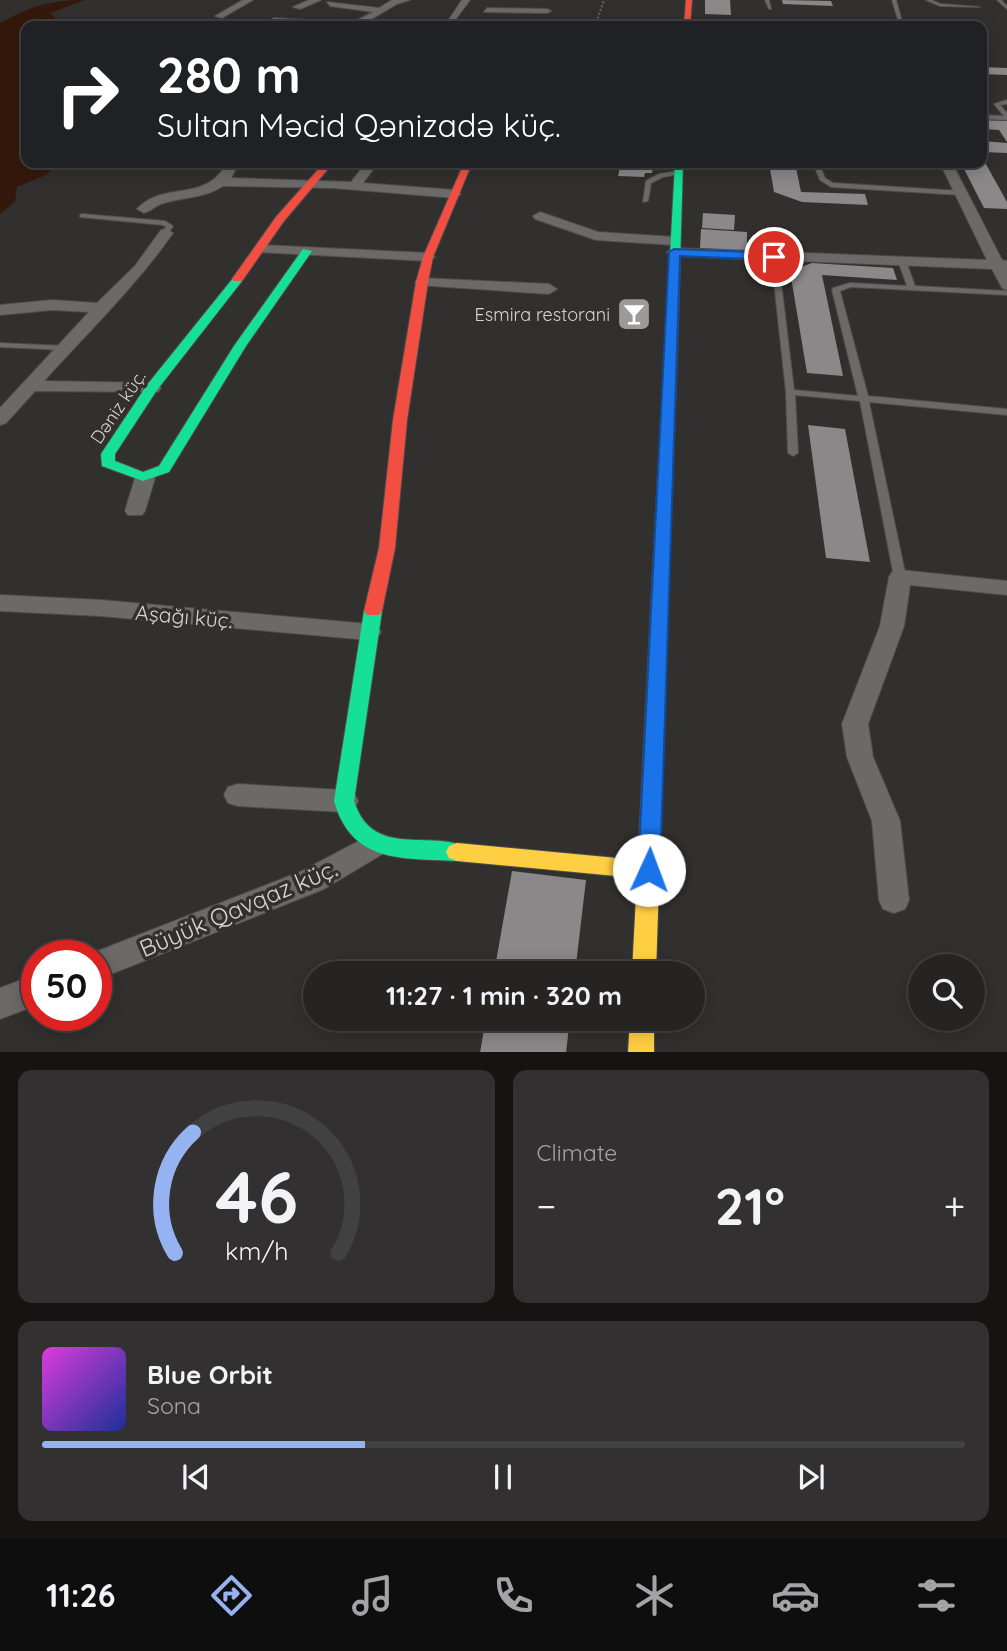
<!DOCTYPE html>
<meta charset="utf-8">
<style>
:root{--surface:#262423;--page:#323030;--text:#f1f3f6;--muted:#a4a4a6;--line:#424141;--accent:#95b2f1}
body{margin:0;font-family:Quicksand,sans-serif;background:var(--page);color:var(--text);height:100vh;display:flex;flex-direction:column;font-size:26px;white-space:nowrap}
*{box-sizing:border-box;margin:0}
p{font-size:23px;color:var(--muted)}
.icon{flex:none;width:38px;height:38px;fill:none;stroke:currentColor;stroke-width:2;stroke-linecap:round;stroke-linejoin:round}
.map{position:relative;height:1052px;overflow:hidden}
.details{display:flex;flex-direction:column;gap:18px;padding:18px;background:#151413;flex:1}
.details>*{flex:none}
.guide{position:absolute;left:21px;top:21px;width:966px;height:147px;border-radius:14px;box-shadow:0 4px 18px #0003,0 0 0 2px var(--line);background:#202124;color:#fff;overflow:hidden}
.fabs{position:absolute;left:908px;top:954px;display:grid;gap:14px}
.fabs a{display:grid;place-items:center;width:77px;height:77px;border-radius:50%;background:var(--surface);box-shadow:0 4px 18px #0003,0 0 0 2px var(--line);font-size:35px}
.speed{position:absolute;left:21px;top:940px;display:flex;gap:14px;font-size:35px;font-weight:700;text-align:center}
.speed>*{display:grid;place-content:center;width:91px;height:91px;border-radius:50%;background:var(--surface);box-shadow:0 4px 18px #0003,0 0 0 2px var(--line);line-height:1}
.speed .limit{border:10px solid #d22;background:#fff;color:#111}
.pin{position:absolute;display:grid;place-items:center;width:60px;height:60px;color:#fff;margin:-30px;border:4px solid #fff;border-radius:50%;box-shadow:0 2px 7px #0007}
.me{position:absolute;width:77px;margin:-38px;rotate:2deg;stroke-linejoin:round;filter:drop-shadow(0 0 5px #0008)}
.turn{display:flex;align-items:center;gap:24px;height:147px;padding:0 21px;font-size:32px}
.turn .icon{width:91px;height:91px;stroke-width:2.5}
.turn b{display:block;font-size:49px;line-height:60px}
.big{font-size:52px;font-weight:700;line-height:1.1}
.details .card{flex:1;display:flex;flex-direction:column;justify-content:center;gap:10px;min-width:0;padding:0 24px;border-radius:14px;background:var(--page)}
.details .dial{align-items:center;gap:0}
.dial svg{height:182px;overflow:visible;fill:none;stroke:var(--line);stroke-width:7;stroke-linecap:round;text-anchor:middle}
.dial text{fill:var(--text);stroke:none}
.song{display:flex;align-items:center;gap:21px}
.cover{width:84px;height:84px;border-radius:10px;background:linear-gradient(135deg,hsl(300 70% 55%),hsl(230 70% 35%))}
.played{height:7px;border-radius:4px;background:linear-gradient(90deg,var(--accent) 35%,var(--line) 35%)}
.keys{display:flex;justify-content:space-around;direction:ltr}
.heat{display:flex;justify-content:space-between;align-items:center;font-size:38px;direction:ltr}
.details .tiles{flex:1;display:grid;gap:18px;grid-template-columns:1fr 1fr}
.card:last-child{grid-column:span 2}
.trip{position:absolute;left:303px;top:961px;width:402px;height:70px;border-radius:35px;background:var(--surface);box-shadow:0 4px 18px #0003,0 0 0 2px var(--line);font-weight:700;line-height:70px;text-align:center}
.menu{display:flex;height:112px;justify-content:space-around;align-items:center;background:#0f0e0e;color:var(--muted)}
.menu .icon{width:49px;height:49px}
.menu .active{color:var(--accent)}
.menu b{font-size:32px;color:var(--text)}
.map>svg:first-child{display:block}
.water{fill:#35180c}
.building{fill:#8a8888}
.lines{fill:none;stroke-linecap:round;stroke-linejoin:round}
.lane-casing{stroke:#4f4d4c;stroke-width:2}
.street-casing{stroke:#4f4d4c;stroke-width:2}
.fast-casing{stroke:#4f4d4c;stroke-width:2}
.slow-casing{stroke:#4f4d4c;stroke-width:2}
.jam-casing{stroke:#4f4d4c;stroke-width:2}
.path{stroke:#666564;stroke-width:2;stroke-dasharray:2 2;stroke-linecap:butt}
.lane{fill:#6c6a69;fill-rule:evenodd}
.street{fill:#6c6a69;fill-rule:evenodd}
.fast{fill:#16e098;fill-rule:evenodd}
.slow{fill:#ffcf43;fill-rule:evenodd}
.jam{fill:#f24e42;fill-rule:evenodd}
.route{fill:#1a73e8;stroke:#114b97;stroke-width:2}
.labels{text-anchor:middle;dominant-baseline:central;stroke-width:7;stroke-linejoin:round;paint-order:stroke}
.far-poi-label{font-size:18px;fill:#d7d4d3;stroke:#332f2e;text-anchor:end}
.far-street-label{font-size:18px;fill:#d7d4d3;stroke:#332f2e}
.street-label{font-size:21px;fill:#d7d4d3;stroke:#332f2e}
.near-street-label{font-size:24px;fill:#d7d4d3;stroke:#332f2e}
</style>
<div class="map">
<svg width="1007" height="1053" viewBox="0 0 1007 1053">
<rect width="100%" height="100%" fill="#32302f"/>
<!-- water -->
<path class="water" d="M85,0L50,13L60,24L115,26H26V163L57,164L46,175L17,187L15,202L0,214V23C31,6 50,0 85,0Z"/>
<!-- building -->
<path class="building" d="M705,0H730L731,15L705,14Z
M782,0L831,1L833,6L783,4Z
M982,67L1007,68V75L982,74Z
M982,120L1007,121V142L999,130L982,129Z
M982,141L1007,143V153L982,152Z
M982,157L1007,202V209L984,208L961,163H982Z
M621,163H646V167L653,168L652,173H645L644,177L618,176Z
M769,163H795L801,192L865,194L868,205L802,202L774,192Z
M703,213L735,215L734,230L702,228Z
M701,229L747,232V251L700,248Z
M812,263L893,268L897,280L822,275L843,376L807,373L790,271Z
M808,425L845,429L870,562L826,558Z
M512,871L586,880L575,973H494Z
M486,1018H570L566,1053H480Z"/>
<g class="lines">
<!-- lane casing -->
<g class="lane-casing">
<path id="lane" d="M765,0H769L771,9H769Z
M892,0H896L903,25L871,26L899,23Z
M926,0H931L941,4L980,7L940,6Z
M997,0H1001L1007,6V9Z
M1007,100V104L1000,105L1007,113V120L982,119V115L1004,116L994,104Z
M813,163H819L825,178L833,183L961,191L964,193L961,195L831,187L820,180Z
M678,171L681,173L680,174L663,177L651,183L648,201L643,202L646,181L659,174Z
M82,214L165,221L173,226L168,234L166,235L163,233L166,227L163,225L80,217V215Z
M771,255L778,257L794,390L858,396L832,290L833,288L850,283L907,286L898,261L902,259L906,261L915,286L1007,291V295L851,287L840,291L868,396L1007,409V415L869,402L906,577L904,580H896L894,577L860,401L795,395L798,453L793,456L788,453L786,392Z
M0,343L65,346L69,348L65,350L0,347Z"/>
</g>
<!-- street casing -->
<g class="street-casing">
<path id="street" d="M243,0H253L222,18L215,16Z
M309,0H321L300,9L293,7Z
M392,0H410L397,4L360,26H317L270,21L274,18L352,23L373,12L330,6L327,2L379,8Z
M462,0H470L452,24H446Z
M487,8L547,9L551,11L547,13L484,12Z
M227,163H239L231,178L351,182L366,163H378L363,183L455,190L461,194L455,198L333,188L223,186C205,198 184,197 164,203C156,205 151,211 144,213L137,209C164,180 205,204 227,163Z
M940,163H952L1002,260L1007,261V290L1002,288L992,269L674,256L667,252L674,248L987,260Z
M540,212L598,232L674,237L681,241L674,245L596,240L535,219L533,216Z
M166,229L173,233C136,286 88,332 44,381L152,383L161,388L158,392L35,391L6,423L0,425V408L89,312L52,310L0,315V305L52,300L97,303L135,266L161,230Z
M262,245L428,253L435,257L428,261L257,252V246Z
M422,278L549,284L557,289L549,294L417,285L415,282L417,279Z
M145,472L152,474L155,478L145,511L142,515H128L125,511L135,478L138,474Z
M900,570L1007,581V595L910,585L904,626L868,724L873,757L900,821L909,900L905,909L894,913L883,909L879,900L872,821L847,757L842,724L880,626L889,577L892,572Z
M0,595L101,600L369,624L377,626L381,632L377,638L369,640L101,616L0,611Z
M238,784L344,790L354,793L358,801L354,809L344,812L238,806L228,803L224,795L228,787Z
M376,832L386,836L390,844L386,852L324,889L96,980V956H85L302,871Z
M37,974V1005L0,1019V988Z"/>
</g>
<!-- fast casing -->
<g class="fast-casing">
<path id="fast" d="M675,163H683L678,330L672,334L666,330Z
M303,249L312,251L246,346L169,472L143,481L102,466L101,454L147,385L234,277H242V281L157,390L115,454V461L143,472L159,466L234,346Z
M373,605L379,607L382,611L354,801C372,857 423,831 465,846L468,852L465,858L457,861C402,858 352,864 334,801L364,611L367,607Z"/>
</g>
<!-- slow casing -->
<g class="slow-casing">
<path id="slow" d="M662,542L670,547L656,973H632L637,878L457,861L449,858L446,852L449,846L457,843L638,860L654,547Z
M630,1018H654V1053H628Z"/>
</g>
<!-- jam casing -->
<g class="jam-casing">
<path id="jam" d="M686,0H692L690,26H684Z
M324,163H333L284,221L242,281H234L232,279L276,217Z
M464,163H472L433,257L428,282L407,420L395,548L382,611L379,615H367L364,611L379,548L393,420L416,282L423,257Z
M672,326L678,330L670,547L662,552L654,547L666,330Z"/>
</g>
<!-- path -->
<path class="path" d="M595,26L604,0"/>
<!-- lane -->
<use href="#lane" class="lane"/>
<!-- street -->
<use href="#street" class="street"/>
<!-- fast -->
<use href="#fast" class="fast"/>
<!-- slow -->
<use href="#slow" class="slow"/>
<!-- jam -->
<use href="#jam" class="jam"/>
</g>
<!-- route -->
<path class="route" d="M674,249L774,253L779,257L774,260L680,256L660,870L657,877L649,879L641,877L638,870L669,252Z"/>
<!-- icons -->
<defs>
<g id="bar-square" transform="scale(1.75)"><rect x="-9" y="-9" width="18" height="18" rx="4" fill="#9d9b9a" stroke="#332f2e"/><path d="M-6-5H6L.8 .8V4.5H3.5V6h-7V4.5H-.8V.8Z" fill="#fff"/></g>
</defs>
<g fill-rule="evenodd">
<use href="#bar-square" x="634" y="314"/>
</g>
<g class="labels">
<!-- far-poi labels -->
<g class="far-poi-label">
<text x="610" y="314">Esmira restorani</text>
</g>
<!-- far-street labels -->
<g class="far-street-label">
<text transform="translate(118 407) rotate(-56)">Dəniz küç.</text>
</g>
<!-- street labels -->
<g class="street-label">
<text transform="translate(184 616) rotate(5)">Aşağı küç.</text>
</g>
<!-- near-street labels -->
<g class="near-street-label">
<text transform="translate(238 908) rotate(-23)">Büyük Qavqaz küç.</text>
</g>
</g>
</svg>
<div class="fabs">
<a><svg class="icon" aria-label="search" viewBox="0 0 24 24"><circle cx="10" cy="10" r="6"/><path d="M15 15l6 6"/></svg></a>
</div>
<div class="speed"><div class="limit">50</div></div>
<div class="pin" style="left:774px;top:257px;background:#d93025"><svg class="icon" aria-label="arrive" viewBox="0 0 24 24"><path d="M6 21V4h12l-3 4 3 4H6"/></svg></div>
<svg class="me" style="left:649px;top:870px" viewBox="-20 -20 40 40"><circle r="19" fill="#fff"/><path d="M0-13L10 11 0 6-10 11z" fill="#1a73e8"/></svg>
<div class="trip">11:27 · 1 min · 320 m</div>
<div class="guide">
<div class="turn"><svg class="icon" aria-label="right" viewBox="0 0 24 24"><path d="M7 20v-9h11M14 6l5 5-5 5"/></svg><div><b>280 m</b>Sultan Məcid Qənizadə küç.</div></div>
</div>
</div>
<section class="details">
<div class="tiles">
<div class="card dial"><svg viewBox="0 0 100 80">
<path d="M14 69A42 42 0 1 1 86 69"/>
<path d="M14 69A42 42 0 0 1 22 16" stroke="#95b2f1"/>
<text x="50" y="56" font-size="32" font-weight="700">46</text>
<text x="50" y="72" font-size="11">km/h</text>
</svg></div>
<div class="card"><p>Climate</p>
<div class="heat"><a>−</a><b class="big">21°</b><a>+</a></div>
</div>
<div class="card">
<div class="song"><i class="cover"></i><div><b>Blue Orbit</b><p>Sona</p></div></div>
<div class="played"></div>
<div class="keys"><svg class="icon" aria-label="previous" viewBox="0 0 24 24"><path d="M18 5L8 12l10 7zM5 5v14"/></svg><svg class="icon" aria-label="pause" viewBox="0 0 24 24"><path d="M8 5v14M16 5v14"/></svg><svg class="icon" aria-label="next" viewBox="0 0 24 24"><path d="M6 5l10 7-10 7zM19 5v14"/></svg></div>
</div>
</div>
</section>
<nav class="menu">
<b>11:26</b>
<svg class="icon active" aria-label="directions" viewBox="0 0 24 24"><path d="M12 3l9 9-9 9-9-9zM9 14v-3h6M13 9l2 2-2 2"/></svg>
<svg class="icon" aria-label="music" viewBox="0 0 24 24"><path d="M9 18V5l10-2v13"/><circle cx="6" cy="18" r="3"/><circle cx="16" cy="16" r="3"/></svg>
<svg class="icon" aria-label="phone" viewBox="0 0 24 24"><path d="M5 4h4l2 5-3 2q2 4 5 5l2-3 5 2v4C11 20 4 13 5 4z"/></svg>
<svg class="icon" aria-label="climate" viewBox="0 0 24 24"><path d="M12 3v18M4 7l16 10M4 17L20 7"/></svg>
<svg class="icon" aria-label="car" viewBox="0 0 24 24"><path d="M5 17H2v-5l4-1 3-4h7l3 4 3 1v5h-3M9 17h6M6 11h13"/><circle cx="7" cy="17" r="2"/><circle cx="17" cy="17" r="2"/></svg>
<svg class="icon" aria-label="filters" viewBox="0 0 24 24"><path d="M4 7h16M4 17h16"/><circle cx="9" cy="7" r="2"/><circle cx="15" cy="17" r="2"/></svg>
</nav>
